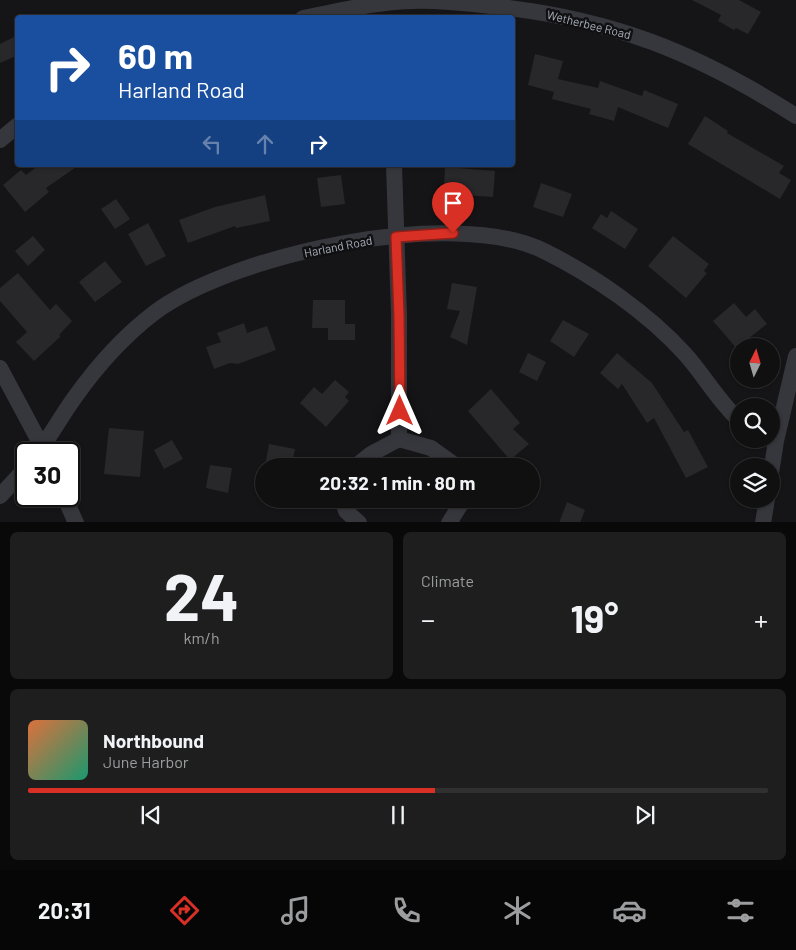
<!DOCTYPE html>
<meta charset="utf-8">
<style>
:root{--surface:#101011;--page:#1e1e1f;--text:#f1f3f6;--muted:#9c9d9f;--line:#303031;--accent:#d93025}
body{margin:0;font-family:Barlow,sans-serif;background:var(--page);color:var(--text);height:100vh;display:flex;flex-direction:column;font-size:19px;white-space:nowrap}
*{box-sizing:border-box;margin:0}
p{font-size:16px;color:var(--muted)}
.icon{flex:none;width:28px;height:28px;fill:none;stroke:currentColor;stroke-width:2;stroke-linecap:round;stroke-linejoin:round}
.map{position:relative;height:522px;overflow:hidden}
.panel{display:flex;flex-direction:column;gap:10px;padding:10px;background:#090909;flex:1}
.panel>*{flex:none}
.top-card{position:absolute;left:15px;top:15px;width:500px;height:152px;border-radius:5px;box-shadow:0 1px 4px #0004,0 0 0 1px var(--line);background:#1a4fa0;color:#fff;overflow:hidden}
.needle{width:32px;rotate:5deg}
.controls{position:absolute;left:730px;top:338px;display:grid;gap:10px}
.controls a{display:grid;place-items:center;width:50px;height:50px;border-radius:50%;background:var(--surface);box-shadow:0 1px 4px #0004,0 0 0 1px var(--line);font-size:25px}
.speed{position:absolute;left:15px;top:442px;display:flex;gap:10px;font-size:25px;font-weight:700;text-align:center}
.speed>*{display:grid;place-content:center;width:65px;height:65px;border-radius:50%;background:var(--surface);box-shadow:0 1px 4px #0004,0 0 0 1px var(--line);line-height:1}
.speed .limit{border:2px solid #111;border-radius:8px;background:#fff;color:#111}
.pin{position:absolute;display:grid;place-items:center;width:42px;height:42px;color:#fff;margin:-51px -21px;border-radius:50% 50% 50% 0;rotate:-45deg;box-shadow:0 0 5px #0007}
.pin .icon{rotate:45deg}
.me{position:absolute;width:55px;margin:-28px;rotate:0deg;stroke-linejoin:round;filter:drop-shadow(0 0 4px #0008)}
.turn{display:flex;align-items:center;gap:18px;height:105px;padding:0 20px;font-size:22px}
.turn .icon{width:65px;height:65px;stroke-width:2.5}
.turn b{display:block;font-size:35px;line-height:42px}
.lanes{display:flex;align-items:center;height:48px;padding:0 20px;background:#0003;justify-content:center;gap:25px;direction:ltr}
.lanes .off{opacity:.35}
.big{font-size:38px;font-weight:700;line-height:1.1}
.panel .widget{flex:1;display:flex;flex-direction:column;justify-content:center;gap:8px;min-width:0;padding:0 18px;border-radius:8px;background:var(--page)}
.panel .dial{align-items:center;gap:0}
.dial b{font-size:65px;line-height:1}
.song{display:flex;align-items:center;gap:15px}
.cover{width:60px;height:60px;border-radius:8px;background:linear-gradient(135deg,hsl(20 70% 55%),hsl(160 70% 35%))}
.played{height:5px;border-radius:2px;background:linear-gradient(90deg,var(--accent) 55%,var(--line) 55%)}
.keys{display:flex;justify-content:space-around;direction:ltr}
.heat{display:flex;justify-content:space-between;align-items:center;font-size:28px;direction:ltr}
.panel .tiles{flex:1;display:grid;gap:10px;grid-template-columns:1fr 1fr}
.widget:last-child{grid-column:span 2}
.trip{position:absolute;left:255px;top:458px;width:285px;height:50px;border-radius:25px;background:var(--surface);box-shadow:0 1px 4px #0004,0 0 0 1px var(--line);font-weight:700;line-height:50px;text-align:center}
.tabs{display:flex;height:80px;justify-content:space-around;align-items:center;background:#060607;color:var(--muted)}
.tabs .icon{width:35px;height:35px}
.tabs .on{color:var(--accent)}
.tabs b{font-size:22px;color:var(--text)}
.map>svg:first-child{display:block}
.building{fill:#28282b}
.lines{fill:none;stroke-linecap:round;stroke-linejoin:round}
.minor{stroke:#36373c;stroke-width:16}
.route-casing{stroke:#8d1f18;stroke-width:12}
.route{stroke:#d93025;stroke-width:9}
.labels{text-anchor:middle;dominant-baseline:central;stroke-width:5;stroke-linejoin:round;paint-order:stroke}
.street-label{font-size:12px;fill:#a6adb8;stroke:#101012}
</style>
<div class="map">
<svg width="796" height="523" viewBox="0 0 796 523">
<rect width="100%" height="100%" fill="#151517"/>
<!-- building -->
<path class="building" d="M692,0H739L761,12L748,34L736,28L734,30L718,21L721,15Z
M18,35V55L0,63V44Z
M535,54L563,61L558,79L598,88L600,81L642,96L644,90L678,104L668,128L618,107L614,121L589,114L591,109L552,99L554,92L528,85Z
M705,116L728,131L727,133L784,166L779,173L791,180L780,199L688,144Z
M39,165H79L46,188L49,192L25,212L3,185L21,170L26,175Z
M445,167L495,171L493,197L463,195L464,190L444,189Z
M341,175L345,204L321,207L317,178Z
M541,183L572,194L563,217L533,207Z
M265,195L270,221L236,228L235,226L188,243L179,220L215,207Z
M116,199L130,219L115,229L101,209Z
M611,211L638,229L625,249L592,228L601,214L607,218Z
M148,223L166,256L146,266L128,234Z
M33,236L45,250L28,266L15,251Z
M673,236L709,264L704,271L707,273L686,298L648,266Z
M105,261L122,282L95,302L79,282Z
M18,273L50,310L56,304L72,321L59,335L61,336L34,361L16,342L27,332L0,301V288Z
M452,283L477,287L467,345L450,337L460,311L447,309Z
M313,300H345V324H355V340H328V328H312Z
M734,303L746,317L755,309L767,324L739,346L738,350L713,321Z
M563,320L589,334L574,357L550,341Z
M244,323L247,333L267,326L276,350L238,364L230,363L214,369L206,347L221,342L217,333Z
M528,353L546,362L537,381L519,372Z
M617,353L652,383L684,432L688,430L708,467L686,478L654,418L647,423L622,384L618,389L600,373Z
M335,380L349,392L345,397L349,401L326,427L300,403L314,387L322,394Z
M491,389L520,423L513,429L529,444L510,460L468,411Z
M109,428L144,431L140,477L104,474Z
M172,440L183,459L164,469L154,450Z
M269,444L295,449L291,466H265Z
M210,465L232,468L228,493L206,488Z
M567,502L585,510L580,523H559Z"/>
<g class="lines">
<!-- minor -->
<path class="minor" d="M303,18C339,11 375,2 412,1C438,0 464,3 491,6C610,18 696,52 796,116
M0,140L18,125
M394,165L399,315V439
M0,368L46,454
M37,454C51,435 62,415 75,397C97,366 124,336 154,313C233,254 453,206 544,251C593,275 648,313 685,354C704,375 718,401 739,420
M356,466L371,454L399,439L431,448L456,466
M771,473L776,441L796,356
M0,496L26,468
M64,496L76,523
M342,499L346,511L359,523
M449,523L464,499
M763,523L767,499"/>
</g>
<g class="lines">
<!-- route casing -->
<g class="route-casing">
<path id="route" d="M400,411L399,315L396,237L453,233"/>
</g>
<!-- route -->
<use href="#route" class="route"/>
</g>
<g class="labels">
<!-- street labels -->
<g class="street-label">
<text transform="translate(589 24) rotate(14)">Wetherbee Road</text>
<text transform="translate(338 246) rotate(-11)">Harland Road</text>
</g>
</g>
</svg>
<div class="controls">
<a><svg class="needle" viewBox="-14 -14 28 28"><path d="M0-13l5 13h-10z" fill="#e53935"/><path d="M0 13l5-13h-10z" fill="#9c9d9f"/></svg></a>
<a><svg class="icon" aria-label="search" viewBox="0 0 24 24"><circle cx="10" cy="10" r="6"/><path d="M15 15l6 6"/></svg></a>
<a><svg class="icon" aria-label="layers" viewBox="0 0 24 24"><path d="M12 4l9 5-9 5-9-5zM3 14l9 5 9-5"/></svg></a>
</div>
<div class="speed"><div class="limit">30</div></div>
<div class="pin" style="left:453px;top:233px;background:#d93025"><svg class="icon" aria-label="arrive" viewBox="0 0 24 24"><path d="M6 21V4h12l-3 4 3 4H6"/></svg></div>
<svg class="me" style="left:400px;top:411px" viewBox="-20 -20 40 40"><path d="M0-17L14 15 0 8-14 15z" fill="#d93025" stroke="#fff" stroke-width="4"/></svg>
<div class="trip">20:32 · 1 min · 80 m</div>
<div class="top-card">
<div class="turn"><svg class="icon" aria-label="right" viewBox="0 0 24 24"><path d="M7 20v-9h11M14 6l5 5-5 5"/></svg><div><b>60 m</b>Harland Road</div></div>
<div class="lanes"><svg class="icon off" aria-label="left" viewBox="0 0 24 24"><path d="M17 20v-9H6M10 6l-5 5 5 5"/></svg><svg class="icon off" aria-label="ahead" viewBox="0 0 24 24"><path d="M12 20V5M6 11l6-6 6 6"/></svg><svg class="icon" aria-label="right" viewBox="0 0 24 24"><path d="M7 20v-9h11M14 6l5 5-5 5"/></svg></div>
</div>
</div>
<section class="panel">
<div class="tiles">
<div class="widget dial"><b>24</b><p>km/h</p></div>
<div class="widget"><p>Climate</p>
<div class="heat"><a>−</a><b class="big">19°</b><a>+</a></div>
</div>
<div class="widget">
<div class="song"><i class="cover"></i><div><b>Northbound</b><p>June Harbor</p></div></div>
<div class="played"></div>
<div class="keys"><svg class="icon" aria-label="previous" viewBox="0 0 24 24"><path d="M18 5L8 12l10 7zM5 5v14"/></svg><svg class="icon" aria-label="pause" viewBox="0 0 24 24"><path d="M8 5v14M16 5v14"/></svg><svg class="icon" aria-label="next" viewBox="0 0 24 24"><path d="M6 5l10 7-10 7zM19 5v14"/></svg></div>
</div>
</div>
</section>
<nav class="tabs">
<b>20:31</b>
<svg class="icon on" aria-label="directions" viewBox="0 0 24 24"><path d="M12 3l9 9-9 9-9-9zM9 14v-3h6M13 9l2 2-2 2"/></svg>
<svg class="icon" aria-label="music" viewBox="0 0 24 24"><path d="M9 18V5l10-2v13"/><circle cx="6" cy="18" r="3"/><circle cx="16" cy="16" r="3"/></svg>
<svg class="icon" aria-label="phone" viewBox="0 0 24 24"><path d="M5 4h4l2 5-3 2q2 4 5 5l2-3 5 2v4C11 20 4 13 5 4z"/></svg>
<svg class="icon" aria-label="climate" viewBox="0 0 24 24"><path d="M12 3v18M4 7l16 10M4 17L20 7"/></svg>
<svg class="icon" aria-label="car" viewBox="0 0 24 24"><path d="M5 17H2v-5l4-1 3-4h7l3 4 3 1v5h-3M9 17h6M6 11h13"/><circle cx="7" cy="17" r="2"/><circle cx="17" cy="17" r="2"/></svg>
<svg class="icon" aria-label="filters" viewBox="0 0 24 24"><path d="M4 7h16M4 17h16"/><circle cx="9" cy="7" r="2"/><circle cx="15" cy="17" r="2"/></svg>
</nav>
